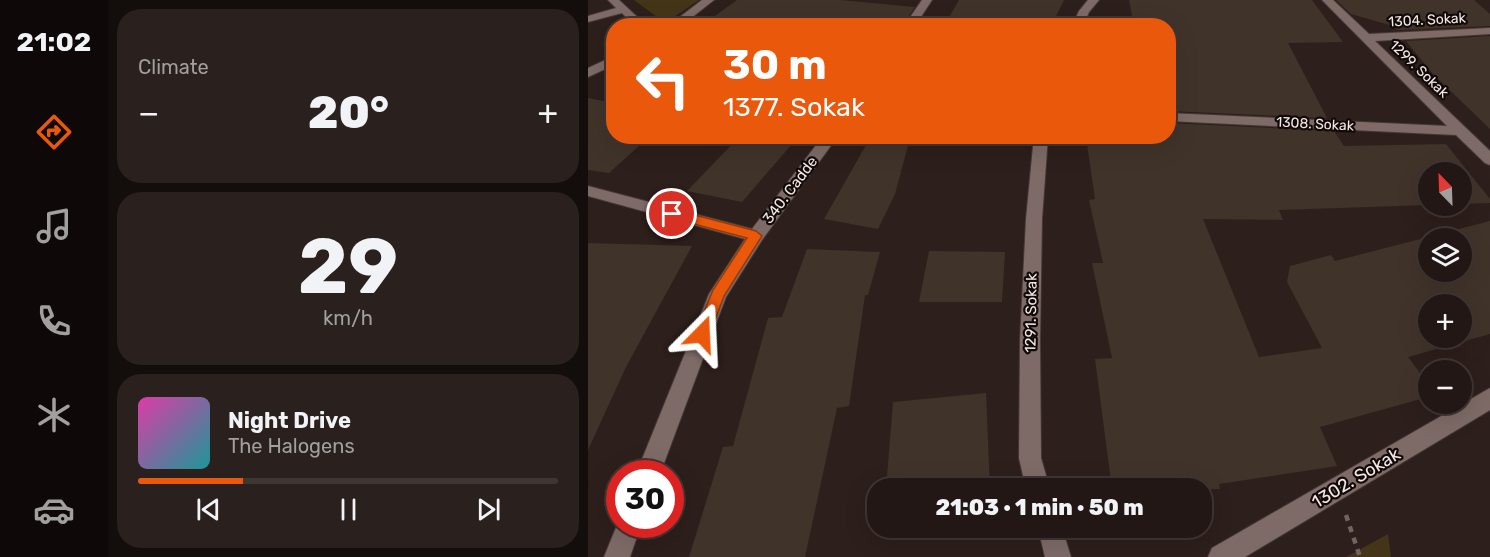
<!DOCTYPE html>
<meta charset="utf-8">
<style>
:root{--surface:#221714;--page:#2a201d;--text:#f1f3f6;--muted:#a29fa0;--line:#3f3634;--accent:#ea580c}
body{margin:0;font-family:Rubik,sans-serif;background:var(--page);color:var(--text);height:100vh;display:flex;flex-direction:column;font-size:22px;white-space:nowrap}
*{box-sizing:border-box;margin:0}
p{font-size:20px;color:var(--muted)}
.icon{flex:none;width:33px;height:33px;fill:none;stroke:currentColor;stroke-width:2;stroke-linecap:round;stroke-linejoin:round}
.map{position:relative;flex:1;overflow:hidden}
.sheet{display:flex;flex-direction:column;gap:9px;padding:9px;background:#130d0b;width:480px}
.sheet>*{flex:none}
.banner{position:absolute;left:18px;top:18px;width:570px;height:126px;border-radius:24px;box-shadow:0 6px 24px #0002,0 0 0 2px var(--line);background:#ea580c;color:#fff;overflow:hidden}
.needle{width:39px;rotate:337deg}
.fabs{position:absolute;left:830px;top:162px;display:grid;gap:12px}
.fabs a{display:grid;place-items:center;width:54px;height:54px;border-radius:50%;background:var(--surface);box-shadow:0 6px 24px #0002,0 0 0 2px var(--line);font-size:30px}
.speed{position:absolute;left:18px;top:460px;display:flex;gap:12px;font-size:30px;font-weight:700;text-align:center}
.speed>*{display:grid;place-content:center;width:78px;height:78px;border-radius:50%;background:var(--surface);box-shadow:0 6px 24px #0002,0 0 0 2px var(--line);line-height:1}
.speed .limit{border:9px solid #d22;background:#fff;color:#111}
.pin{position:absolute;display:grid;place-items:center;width:51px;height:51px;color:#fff;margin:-26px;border:3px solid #fff;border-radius:50%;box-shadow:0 2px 6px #0007}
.me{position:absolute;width:66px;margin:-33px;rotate:21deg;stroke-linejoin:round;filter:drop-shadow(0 0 4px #0008)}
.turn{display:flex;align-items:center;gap:21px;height:126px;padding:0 18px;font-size:27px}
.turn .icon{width:78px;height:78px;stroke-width:2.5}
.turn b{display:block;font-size:42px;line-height:51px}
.big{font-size:45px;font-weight:800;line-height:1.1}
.sheet .widget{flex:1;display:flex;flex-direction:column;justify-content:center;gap:9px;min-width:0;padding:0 21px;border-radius:24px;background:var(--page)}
.sheet .dial{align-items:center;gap:0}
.dial b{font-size:78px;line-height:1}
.song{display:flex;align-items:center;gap:18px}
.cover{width:72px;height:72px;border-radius:9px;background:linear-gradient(135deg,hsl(320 70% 55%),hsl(180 70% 35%))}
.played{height:6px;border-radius:3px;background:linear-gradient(90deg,var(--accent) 25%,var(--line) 25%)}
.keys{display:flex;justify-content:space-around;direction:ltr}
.heat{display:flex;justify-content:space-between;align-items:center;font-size:33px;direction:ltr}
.trip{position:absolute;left:279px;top:478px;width:345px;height:60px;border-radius:24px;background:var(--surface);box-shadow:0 6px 24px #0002,0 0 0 2px var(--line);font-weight:800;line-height:60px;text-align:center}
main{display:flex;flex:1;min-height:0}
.tab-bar{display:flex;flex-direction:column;width:108px;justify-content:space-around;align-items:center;background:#0e0908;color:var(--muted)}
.tab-bar .icon{width:42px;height:42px}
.tab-bar .current{color:var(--accent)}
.tab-bar b{font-size:27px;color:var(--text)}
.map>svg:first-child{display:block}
.green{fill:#453518}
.building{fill:#40332a;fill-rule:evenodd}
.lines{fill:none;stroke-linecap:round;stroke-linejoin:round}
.street-casing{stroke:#463937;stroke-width:2}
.path{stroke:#716460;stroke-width:4.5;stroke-dasharray:6 6;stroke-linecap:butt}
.street{fill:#7e6b67;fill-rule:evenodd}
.route{fill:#ea580c;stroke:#983908;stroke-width:1.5}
.labels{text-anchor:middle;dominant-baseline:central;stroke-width:4.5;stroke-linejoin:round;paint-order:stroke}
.far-street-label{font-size:14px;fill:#f3e8e6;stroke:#110a09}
.street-label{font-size:15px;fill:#f3e8e6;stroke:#110a09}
.near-street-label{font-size:18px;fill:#f3e8e6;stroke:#110a09}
</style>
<main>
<nav class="tab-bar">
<b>21:02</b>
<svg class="icon current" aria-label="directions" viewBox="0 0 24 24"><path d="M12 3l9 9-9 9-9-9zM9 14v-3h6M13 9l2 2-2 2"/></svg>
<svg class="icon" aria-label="music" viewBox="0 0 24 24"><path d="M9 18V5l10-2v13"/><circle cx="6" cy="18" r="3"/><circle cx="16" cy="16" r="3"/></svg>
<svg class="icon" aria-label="phone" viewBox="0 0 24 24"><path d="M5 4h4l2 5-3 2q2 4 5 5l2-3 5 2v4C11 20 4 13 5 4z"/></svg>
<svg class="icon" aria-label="climate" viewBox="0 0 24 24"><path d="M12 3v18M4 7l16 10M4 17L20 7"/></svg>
<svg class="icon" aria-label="car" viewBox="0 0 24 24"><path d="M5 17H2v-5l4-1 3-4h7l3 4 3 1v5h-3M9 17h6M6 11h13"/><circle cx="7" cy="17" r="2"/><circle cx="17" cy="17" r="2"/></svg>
</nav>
<section class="sheet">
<div class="widget"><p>Climate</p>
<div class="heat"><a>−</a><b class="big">20°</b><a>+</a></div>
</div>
<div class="widget dial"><b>29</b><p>km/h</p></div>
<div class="widget">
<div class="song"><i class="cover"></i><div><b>Night Drive</b><p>The Halogens</p></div></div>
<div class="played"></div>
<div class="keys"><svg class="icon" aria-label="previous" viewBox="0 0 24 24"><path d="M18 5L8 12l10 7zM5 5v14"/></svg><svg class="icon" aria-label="pause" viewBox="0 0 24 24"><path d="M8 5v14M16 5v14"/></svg><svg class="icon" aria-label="next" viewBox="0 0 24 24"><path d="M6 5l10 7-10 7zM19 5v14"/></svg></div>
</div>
</section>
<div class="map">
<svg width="902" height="557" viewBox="0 0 902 557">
<rect width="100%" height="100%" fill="#2d1f1b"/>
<!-- green -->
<path class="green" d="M46,0H111L77,23Z
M800,534L803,557H758Z"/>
<!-- building -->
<path class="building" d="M149,0H253L327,7L314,26H113Z
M371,0H476L463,26H356Z
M541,0H724L755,42L700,43L739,118L580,111V26H546Z
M748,0H886L902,14V26L809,30L805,26L763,14Z
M902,36V129L845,74L818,41Z
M0,98L26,103V136H62L21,173L0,170Z
M580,123L746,131L756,146L858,144L902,199V203L873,204V172H840V205L691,210L695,220L615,219L671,357L734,348L699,282L702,266L743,255L747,261L902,221V334L820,357L840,384V397L732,427L749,466L631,484L632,489H524L507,359L524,358L504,263H515L501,200L507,199L498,137L580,136ZM840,238H873V272H840ZM840,304H873V338H840Z
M152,136H211L154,202L99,191Z
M282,138L321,142L307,194L290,229L236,219Z
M0,243L104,246L38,367L0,450Z
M219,249L292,252L280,295H277L261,406L249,408L217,557H101L135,447L145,446L180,318L194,317Z
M341,251L417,252L414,302H331Z
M398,393L402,489H298L305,402Z"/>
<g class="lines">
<!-- street casing -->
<g class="street-casing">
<path id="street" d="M20,0H31L59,26H47L34,13L0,22V16L28,8Z
M114,0H126L93,26H80Z
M334,0H344L327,26H316Z
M500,0H511L501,12L495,26H484L491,11Z
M734,0H745L781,34L902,28V34L787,41L902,151V165L897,163L868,135L580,121V113L859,126Z
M26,56V65L0,77V68Z
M235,136H250L174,240L138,297L72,474H48L121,294L157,239L0,196V186L164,229Z
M446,136H460L454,219L452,340L453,458L462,489H438L431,458L432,340L438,219Z
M902,388V410L657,557H620L624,548Z
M32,518V525H53L42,557H16Z
M450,528H474L483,557H457Z"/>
</g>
<!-- path -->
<path class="path" d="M758,515L772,557"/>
<!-- street -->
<use href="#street" class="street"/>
</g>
<!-- route -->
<path class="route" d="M84,209L168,231L174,236L136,296L120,339L114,341L109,339L107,334L125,290L159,238L79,217L78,214Z"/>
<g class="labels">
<!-- far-street labels -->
<g class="far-street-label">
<text transform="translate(839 20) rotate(-3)">1304. Sokak</text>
<text transform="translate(831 69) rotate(44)">1299. Sokak</text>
<text transform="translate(727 124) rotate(3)">1308. Sokak</text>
</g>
<!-- street labels -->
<g class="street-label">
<text transform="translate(202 190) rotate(-53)">340. Cadde</text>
<text transform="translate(443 313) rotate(-89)">1291. Sokak</text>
</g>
<!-- near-street labels -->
<g class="near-street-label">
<text transform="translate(768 478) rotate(-31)">1302. Sokak</text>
</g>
</g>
</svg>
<div class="fabs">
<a><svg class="needle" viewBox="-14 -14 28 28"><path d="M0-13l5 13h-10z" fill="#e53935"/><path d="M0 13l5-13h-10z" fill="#a29fa0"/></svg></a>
<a><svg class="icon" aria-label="layers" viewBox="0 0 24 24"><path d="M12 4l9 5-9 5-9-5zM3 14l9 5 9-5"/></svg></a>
<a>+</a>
<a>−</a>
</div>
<div class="speed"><div class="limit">30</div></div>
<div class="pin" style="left:84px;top:214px;background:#d93025"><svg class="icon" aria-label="arrive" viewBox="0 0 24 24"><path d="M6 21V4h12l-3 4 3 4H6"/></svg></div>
<svg class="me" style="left:114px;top:334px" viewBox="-20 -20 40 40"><path d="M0-17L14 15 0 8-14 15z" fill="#ea580c" stroke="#fff" stroke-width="4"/></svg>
<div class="trip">21:03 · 1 min · 50 m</div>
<div class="banner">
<div class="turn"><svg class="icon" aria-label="left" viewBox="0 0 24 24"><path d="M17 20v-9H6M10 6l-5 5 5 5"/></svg><div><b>30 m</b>1377. Sokak</div></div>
</div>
</div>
</main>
